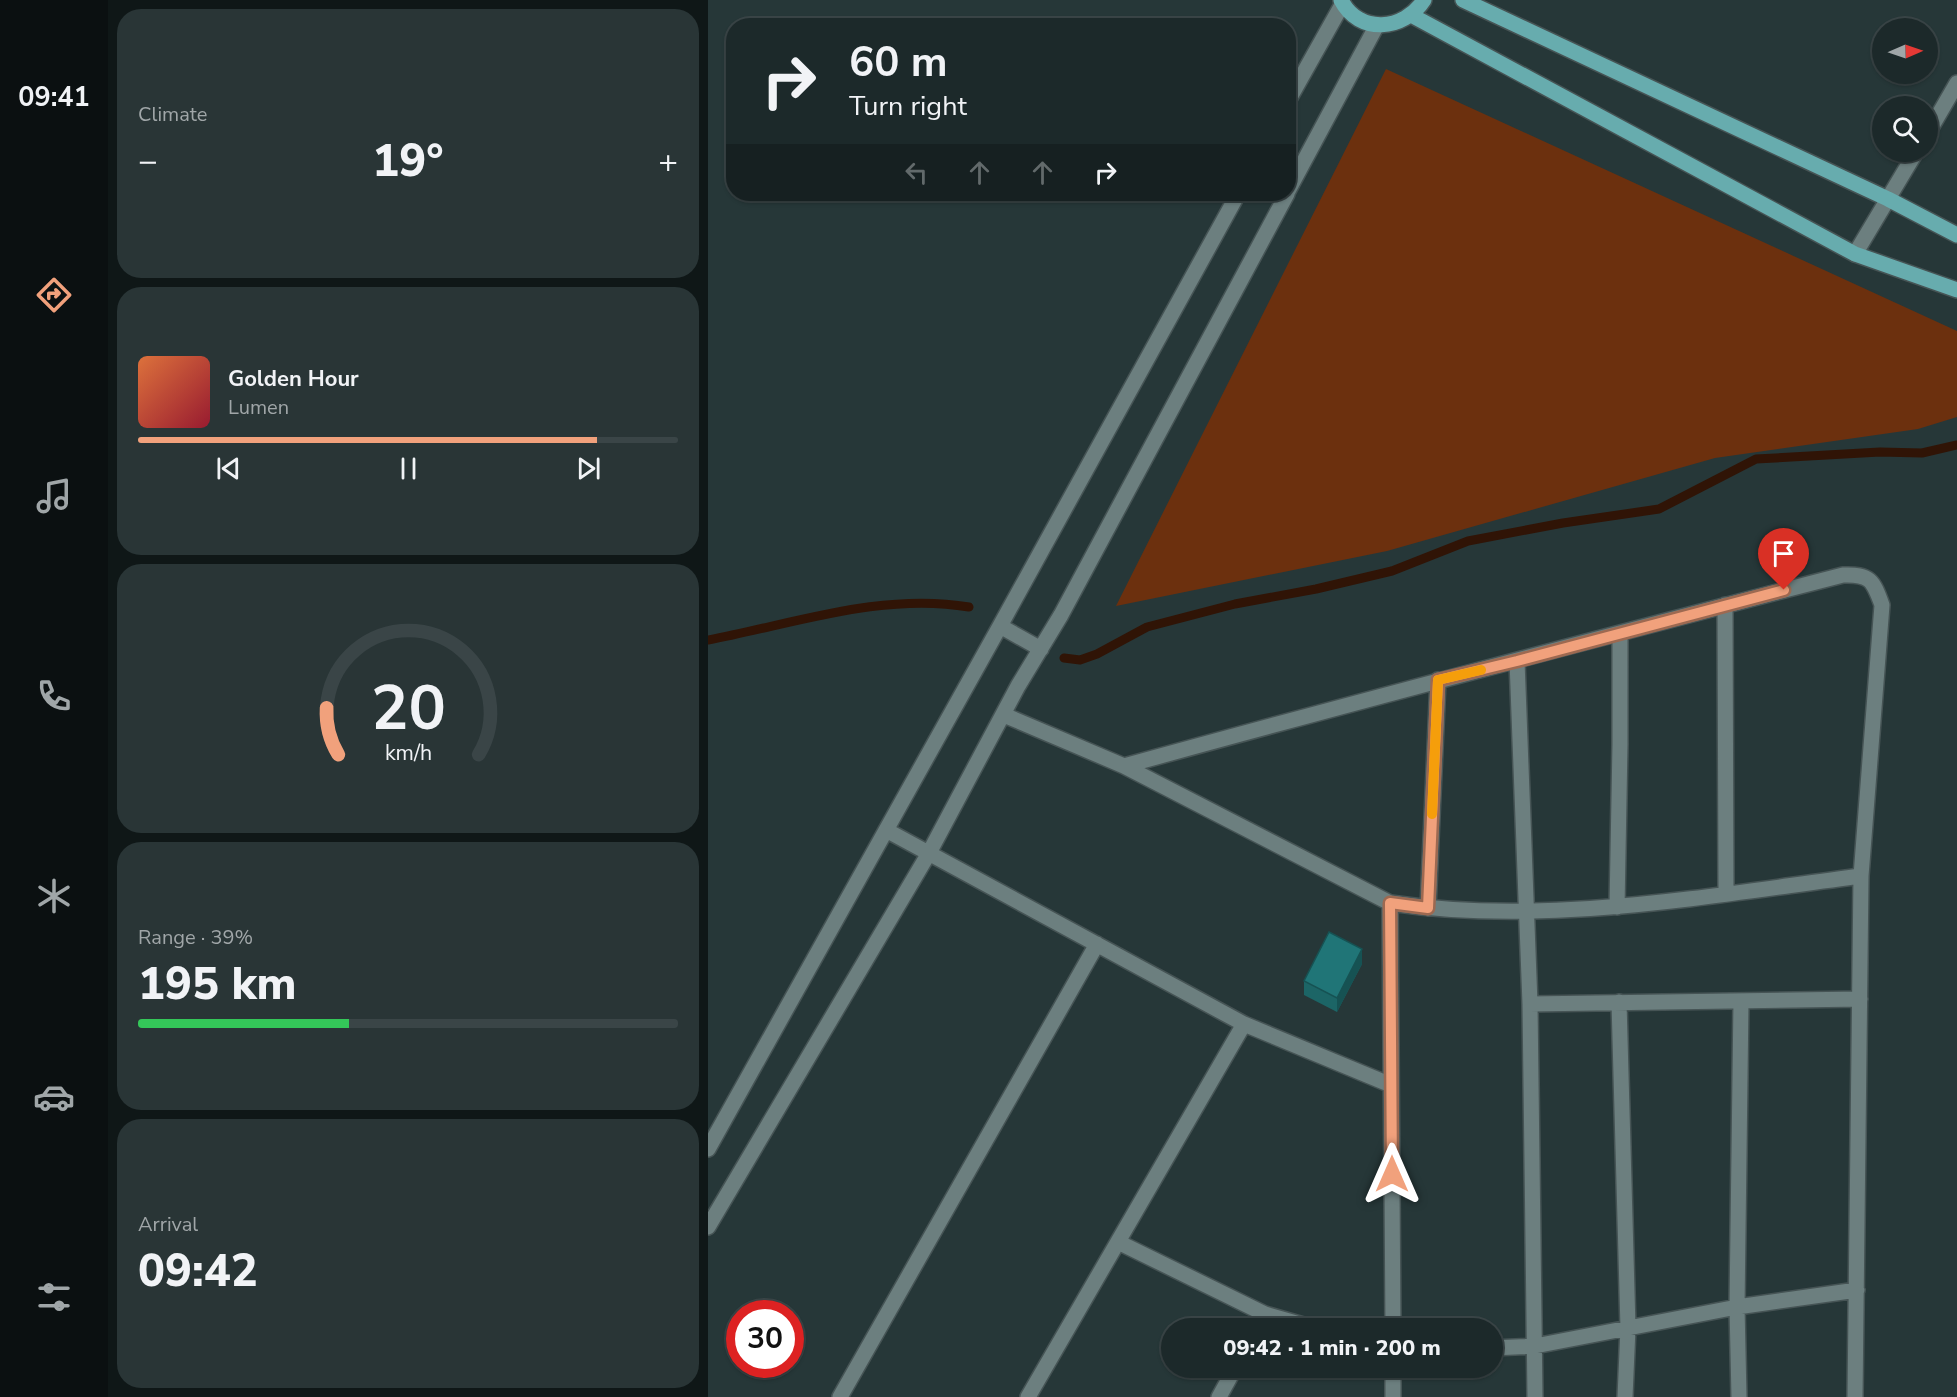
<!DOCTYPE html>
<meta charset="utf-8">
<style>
:root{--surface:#1c292a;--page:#293536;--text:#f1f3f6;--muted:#a0a6a8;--line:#3a4547;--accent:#f1a17c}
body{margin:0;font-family:"Nunito Sans",sans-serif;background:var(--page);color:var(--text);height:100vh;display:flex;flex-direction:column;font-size:22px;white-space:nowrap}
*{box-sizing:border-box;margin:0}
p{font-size:20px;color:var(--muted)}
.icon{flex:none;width:33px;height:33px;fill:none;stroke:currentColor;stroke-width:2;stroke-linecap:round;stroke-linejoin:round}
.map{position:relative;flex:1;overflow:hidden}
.details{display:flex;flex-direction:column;gap:9px;padding:9px;background:#0f1717;width:600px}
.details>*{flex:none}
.hud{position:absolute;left:18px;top:18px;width:570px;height:183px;border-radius:24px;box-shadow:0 2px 4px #0004,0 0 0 2px var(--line);background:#1c292a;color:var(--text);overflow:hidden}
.needle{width:39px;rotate:88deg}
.controls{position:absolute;left:1164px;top:18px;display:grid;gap:12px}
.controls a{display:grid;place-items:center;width:66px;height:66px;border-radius:50%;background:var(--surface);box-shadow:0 2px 4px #0004,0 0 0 2px var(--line);font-size:30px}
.speed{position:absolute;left:18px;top:1300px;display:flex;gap:12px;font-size:30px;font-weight:700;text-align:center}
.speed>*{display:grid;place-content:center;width:78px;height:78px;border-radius:50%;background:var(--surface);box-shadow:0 2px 4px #0004,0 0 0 2px var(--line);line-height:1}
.speed .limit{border:9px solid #d22;background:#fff;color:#111}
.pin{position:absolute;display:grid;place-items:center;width:51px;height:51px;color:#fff;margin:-62px -26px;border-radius:50% 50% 50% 0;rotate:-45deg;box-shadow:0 0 6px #0007}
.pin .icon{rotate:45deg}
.me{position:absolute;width:66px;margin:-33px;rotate:0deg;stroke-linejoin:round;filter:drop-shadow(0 0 4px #0008)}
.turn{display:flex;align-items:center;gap:21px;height:126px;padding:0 24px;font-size:27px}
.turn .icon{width:78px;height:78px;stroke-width:2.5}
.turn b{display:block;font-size:42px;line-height:51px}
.lanes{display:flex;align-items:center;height:57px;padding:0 24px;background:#0003;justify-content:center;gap:30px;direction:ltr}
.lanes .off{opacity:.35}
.big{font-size:45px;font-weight:800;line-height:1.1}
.details .widget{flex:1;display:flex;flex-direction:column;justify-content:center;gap:9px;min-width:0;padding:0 21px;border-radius:24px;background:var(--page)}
.details .dial{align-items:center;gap:0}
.dial svg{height:156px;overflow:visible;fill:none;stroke:var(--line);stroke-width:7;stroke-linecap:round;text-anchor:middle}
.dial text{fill:var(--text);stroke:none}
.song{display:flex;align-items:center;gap:18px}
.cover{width:72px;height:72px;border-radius:9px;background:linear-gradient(135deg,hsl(20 70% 55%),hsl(350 70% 35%))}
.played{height:6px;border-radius:3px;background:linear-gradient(90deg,var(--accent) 85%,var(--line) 85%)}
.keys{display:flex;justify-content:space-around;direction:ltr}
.heat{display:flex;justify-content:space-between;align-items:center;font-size:33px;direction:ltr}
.charge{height:9px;border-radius:4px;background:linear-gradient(90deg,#34c759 39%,var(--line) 0)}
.trip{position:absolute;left:453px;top:1318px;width:342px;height:60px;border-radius:30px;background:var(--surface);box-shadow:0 2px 4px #0004,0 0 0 2px var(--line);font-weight:800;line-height:60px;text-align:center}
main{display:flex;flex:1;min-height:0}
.tab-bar{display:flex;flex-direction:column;width:108px;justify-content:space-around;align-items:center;background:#0b1011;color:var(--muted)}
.tab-bar .icon{width:42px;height:42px}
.tab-bar .on{color:var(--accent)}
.tab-bar b{font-size:27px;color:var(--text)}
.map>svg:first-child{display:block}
.green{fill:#6c300e}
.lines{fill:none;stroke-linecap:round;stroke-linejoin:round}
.stream{stroke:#301406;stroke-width:9}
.minor-casing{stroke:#465455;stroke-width:18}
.major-casing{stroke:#465455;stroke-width:18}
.minor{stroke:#6c7f7f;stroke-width:15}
.major{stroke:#67acae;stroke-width:15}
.wall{fill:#1c6566}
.shaded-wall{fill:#165253}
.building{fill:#207577;stroke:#165253;stroke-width:1.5}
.route-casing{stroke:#9d6951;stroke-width:15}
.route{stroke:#f1a17c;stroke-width:10}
.slow{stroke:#f59e0b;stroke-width:10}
</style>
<main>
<nav class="tab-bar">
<b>09:41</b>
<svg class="icon on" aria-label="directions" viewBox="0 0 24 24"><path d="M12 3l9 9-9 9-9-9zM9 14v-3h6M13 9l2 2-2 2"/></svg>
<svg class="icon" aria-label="music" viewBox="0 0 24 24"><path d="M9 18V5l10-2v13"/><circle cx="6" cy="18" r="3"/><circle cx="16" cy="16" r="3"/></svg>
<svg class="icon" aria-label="phone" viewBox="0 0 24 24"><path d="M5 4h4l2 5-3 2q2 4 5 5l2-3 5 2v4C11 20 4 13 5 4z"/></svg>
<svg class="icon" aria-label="climate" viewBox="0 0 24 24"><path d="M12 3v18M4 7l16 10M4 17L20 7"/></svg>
<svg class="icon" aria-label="car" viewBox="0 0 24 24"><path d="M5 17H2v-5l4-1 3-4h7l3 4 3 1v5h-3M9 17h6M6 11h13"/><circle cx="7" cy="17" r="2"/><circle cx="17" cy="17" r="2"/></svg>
<svg class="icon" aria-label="filters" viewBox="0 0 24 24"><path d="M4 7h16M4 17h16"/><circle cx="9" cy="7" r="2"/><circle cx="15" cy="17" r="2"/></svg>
</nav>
<section class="details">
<div class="widget"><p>Climate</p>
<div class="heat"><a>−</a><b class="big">19°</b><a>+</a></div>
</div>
<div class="widget">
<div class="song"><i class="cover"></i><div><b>Golden Hour</b><p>Lumen</p></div></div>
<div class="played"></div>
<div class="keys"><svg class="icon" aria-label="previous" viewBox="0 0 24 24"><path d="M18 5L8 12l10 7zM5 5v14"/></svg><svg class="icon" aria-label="pause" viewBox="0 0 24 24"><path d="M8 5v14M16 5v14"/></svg><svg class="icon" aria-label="next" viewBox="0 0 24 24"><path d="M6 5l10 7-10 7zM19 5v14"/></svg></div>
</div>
<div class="widget dial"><svg viewBox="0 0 100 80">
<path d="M14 69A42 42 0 1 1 86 69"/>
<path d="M14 69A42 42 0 0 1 8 45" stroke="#f1a17c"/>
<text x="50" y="56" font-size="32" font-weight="700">20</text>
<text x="50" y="72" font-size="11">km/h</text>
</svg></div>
<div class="widget"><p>Range · 39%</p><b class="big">195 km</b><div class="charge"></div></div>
<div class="widget"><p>Arrival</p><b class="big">09:42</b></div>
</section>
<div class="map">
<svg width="1249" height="1397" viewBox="0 0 1249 1397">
<rect width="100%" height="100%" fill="#263738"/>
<!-- green -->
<path class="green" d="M678,69L1249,331V417L1210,429L1007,458L679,551L408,606Z"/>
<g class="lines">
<!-- stream -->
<path class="stream" d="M0,640C85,624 174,592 261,607
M356,658L372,660L389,654L439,627L527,604L608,589L684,571L760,541L855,523L951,509L1048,459L1172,452L1214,453L1249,445"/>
<!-- minor casing -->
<g class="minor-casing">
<path id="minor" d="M580,101L635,3
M1220,133L1249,83
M580,191L669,25
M1147,254L1208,152
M1017,605L1018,893
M292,626L333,649
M809,661L822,1004L827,1397
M296,715L416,766L682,903C838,926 998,896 1153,876
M416,766C655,700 895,637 1135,575C1162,574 1165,580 1174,605L1153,876L1147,1397
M178,830L536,1024L320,1397
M682,903L685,1329
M909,907L912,744V634
M720,908L730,680
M911,1002L920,1328L917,1397
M822,1004L1152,999
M536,1024L683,1085
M0,1149L292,626L530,194
M0,1227L221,853L310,686L353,615L579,194
M410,1242L557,1314
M549,1329L557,1314L609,1329
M784,1348L827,1346L1029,1307L1149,1290
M685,1368V1397
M132,1397L389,944
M511,1397L527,1368
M1031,1397L1029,1307L1033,1001"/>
</g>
<!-- major casing -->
<g class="major-casing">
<path id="major" d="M633,0C651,35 696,31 716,0
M755,0L1180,199L1249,235
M703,15L1147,254L1249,290"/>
</g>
<!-- minor -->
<use href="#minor" class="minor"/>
<!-- major -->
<use href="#major" class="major"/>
</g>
<!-- wall -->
<path class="wall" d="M654,964L629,1012L596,995V981Z"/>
<!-- shaded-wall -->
<path class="shaded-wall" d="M654,949V964L629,1012V998Z"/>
<!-- building -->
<path class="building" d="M621,932L654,949L629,998L596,981Z"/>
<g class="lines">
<!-- route casing -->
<g class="route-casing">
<path id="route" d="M684,1174L682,903L720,908L730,680L809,661L1076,590"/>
</g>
<!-- route -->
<use href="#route" class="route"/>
<!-- slow -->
<path class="slow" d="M724,814L730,680L773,670"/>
</g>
</svg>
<div class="controls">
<a><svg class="needle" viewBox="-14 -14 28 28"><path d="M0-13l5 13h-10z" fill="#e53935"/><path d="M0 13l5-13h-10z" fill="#a0a6a8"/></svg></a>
<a><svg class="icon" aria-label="search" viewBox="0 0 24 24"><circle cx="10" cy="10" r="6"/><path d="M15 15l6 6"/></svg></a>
</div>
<div class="speed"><div class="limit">30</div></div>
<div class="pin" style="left:1076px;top:590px;background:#d93025"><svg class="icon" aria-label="arrive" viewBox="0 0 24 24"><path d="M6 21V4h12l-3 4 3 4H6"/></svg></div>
<svg class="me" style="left:684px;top:1174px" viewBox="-20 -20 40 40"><path d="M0-17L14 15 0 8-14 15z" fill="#f1a17c" stroke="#fff" stroke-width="4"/></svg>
<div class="trip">09:42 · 1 min · 200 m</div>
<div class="hud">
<div class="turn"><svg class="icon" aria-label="right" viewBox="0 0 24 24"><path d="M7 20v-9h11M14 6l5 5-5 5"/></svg><div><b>60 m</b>Turn right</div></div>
<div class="lanes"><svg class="icon off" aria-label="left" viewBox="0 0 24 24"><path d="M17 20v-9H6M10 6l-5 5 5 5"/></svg><svg class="icon off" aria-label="ahead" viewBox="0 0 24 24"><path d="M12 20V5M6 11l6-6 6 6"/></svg><svg class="icon off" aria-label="ahead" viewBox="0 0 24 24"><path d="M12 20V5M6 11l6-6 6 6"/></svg><svg class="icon" aria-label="right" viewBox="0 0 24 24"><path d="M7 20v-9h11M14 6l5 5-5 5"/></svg></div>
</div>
</div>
</main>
